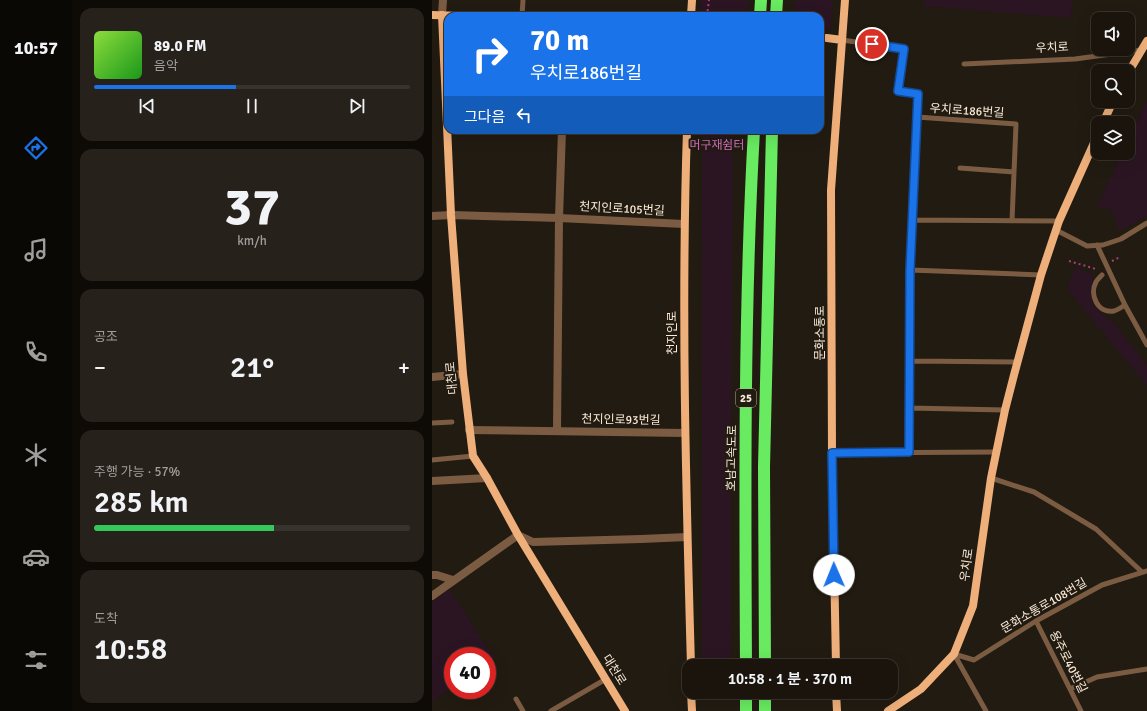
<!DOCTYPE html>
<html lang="ko">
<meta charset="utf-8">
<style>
:root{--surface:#1a140d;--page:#27211b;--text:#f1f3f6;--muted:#9f9e9d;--line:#38332e;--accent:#1a73e8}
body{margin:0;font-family:Signika,"Noto Sans KR",sans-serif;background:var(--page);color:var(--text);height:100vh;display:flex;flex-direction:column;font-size:15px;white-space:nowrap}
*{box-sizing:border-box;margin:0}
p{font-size:13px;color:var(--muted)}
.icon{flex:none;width:22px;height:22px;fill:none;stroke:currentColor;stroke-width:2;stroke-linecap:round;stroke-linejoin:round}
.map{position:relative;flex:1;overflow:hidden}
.side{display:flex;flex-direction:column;gap:8px;padding:8px;background:#0e0b07;width:360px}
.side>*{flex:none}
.top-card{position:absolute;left:12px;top:12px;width:380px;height:122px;border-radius:12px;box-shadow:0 4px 16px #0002,0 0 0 1px var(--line);background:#1a73e8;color:#fff;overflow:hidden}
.buttons{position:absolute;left:659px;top:12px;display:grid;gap:8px}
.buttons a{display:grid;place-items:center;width:44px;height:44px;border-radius:8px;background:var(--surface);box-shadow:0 4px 16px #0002,0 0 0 1px var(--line);font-size:20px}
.speed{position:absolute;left:12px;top:647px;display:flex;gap:8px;font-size:20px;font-weight:700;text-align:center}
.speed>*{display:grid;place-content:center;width:52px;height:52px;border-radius:50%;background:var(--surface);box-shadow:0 4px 16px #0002,0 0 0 1px var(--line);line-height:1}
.speed .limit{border:6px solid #d22;background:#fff;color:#111}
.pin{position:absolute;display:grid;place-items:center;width:34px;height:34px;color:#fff;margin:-17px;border:2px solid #fff;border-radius:50%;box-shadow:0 1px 4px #0007}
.me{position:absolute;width:44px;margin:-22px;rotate:359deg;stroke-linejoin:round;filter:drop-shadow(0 0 3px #0008)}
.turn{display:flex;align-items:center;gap:14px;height:84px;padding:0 20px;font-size:18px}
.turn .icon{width:52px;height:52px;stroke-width:2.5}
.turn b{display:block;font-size:28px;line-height:34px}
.then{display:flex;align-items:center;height:38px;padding:0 20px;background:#0003;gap:8px;font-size:15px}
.big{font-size:30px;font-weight:600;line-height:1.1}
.side .tile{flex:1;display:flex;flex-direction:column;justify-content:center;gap:6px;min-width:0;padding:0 14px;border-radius:12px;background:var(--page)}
.side .dial{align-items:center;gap:0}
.dial b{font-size:52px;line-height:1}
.song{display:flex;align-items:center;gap:12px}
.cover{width:48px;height:48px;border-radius:6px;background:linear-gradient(135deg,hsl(90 70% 55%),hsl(120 70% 35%))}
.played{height:4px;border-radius:2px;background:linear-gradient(90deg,var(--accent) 45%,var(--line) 45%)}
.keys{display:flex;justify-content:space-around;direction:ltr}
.heat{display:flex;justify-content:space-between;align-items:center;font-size:22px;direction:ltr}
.charge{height:6px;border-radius:3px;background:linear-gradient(90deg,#34c759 57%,var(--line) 0)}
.trip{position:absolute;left:250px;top:659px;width:216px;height:40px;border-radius:12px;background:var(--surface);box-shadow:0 4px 16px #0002,0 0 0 1px var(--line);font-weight:600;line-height:40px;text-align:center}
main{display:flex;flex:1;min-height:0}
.tab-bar{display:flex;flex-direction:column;width:72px;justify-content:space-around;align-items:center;background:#0a0805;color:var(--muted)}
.tab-bar .icon{width:28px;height:28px}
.tab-bar .on{color:var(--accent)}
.tab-bar b{font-size:18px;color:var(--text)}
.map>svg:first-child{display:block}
.green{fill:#2b1522}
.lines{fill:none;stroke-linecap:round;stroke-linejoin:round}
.secondary-tunnel{stroke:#423a2f;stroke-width:8;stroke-dasharray:8 4;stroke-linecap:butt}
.path{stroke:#a63e80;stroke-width:2;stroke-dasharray:2 3;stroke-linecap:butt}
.lane{stroke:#7b5c42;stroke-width:5}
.street{stroke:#7b5c42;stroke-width:8}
.secondary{stroke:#eeaf7a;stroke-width:8}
.highway{stroke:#68ea61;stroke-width:12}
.route-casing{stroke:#114b97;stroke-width:10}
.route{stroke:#1a73e8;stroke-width:7}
.labels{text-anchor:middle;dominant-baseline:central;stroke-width:4;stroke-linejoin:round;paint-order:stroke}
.shield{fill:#221b11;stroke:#b9ac9c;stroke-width:1}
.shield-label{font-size:11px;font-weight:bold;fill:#faead7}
.street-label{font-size:12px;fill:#faead7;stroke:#221b11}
.park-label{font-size:12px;fill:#d06cbe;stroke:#221b11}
</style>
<main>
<nav class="tab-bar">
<b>10:57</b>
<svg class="icon on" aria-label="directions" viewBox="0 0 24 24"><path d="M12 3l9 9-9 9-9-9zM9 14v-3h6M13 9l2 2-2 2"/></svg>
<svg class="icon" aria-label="music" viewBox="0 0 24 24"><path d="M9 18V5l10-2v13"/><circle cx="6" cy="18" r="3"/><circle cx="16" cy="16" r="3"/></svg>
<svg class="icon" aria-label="phone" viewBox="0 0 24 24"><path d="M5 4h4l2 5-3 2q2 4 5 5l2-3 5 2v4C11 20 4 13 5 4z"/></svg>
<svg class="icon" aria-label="climate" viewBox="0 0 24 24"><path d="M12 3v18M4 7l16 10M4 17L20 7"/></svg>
<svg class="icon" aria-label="car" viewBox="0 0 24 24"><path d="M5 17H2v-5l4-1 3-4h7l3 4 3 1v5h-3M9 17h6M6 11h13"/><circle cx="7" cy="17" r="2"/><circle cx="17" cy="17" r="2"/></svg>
<svg class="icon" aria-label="filters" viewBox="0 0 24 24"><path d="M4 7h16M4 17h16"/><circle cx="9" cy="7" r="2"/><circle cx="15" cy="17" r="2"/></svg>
</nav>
<section class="side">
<div class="tile">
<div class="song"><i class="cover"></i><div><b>89.0 FM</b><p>음악</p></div></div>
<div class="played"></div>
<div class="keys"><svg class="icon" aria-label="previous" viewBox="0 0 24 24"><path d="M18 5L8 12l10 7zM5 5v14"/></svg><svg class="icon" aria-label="pause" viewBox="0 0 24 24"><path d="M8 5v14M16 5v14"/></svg><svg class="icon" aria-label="next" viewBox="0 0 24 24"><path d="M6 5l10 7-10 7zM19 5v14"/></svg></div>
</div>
<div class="tile dial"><b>37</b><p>km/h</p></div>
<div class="tile"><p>공조</p>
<div class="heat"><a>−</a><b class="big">21°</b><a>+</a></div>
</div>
<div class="tile"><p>주행 가능 · 57%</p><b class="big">285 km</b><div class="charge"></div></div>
<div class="tile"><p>도착</p><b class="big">10:58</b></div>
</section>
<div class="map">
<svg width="715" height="711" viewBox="0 0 715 711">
<rect width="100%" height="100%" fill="#221b11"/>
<!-- green -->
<path class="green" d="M269,0H317L315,16H267Z
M363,0H401L399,29H388V16H361Z
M492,0H640L639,18L491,6Z
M715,100V216L689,230H684C687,216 678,204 664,208L690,153H696V140Z
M270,130H301L298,666H270Z
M644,267L660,274L661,279L660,305L683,324L715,366V386L635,289Z
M17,589L62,657L55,662V656H21V686L0,701V602Z"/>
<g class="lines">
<!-- secondary-tunnel -->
<path class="secondary-tunnel" d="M388,38H395"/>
<!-- path -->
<path class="path" d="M275,16L277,0
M637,261L664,269
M680,261L688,257"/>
<!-- lane -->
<path class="lane" d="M90,16L91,0
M410,40L472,49L466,91L486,94L478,270L477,452
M532,64L643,59L709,50
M485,117L584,124L580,221
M528,168L582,172
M480,220L627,221
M624,230L655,246L671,245L689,239L715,223
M665,245L693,305L715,345
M478,270L609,275
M670,275C668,277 665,280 664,282C657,295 666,314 682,311C685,310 690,307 693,305
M477,361L585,362
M477,408L573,410
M0,423L20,422
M400,453L564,452
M0,460L41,456
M559,478L602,492L664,529L710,572
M604,621L649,711
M522,654L542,660L604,621L670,585L715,571
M522,654L554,711
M638,689L665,677L715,669
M84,699L91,711
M119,711L174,679"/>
<!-- street -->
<path class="street" d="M10,15L11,0
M0,216L19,215L127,218L252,224
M0,377L31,374
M37,430L253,433
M125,431L127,218L130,130
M0,481L55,478
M0,575H5L21,580
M0,596L86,535L101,542L209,539L255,537"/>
<!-- secondary -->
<path class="secondary" d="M0,15L31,16
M10,15L19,215L31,374L41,456L55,478L86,535L193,711
M259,16L260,0
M395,38L410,40
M696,73L715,41
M671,123L681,101
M255,130C249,309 254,487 259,666
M404,666L400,453L399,190L413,0
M259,692L260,711
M404,692L405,711
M456,711L489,689L522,654L541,606L559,478L573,410L582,375L609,275L627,221L666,134"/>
<!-- highway -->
<path class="highway" d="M328,16L329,0
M344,16L345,0
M314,666C313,487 312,308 322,130
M333,666L332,467L340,130
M314,692V711
M333,692V711"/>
</g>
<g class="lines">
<!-- route casing -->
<g class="route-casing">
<path id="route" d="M402,575L400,453L477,452L478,270L486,94L466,91L472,49L440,44"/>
</g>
<!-- route -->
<use href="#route" class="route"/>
</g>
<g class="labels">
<!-- shield labels -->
<rect class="shield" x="304" y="389" width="20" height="18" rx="3"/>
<g class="shield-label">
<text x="314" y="398">25</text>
</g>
<!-- street labels -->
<g class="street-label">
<text transform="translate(620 48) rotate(-3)">우치로</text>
<text transform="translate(535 111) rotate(4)">우치로186번길</text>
<text transform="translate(190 209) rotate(3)">천지인로105번길</text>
<text transform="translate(240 333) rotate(-90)">천지인로</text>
<text transform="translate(388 333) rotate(-90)">문화소통로</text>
<text transform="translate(20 378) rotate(-95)">대천로</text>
<text transform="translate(189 420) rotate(1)">천지인로93번길</text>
<text transform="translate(300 458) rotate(-89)">호남고속도로</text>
<text transform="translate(535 565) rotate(-82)">우치로</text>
<text transform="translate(612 606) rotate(-30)">문화소통로108번길</text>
<text transform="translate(636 662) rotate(63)">용주로40번길</text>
<text transform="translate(182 670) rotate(58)">대천로</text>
</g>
<!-- park labels -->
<g class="park-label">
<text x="285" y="145">머구재쉼터</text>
</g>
</g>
</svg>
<div class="buttons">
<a><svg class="icon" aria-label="sound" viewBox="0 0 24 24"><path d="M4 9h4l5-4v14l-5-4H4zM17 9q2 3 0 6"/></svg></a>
<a><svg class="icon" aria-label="search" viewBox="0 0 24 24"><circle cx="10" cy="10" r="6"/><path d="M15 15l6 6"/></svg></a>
<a><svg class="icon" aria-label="layers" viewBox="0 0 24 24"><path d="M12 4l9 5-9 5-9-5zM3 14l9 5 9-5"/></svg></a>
</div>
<div class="speed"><div class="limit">40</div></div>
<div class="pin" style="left:440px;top:44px;background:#d93025"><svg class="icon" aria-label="arrive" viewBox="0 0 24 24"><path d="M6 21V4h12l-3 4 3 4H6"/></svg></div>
<svg class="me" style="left:402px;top:575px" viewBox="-20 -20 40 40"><circle r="19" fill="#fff"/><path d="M0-13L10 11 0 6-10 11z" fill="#1a73e8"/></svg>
<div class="trip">10:58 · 1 분 · 370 m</div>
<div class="top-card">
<div class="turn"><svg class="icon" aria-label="right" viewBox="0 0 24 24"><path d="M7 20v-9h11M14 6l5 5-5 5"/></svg><div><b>70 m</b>우치로186번길</div></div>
<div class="then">그다음<svg class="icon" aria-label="left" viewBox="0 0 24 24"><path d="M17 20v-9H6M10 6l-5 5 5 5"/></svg></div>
</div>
</div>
</main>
